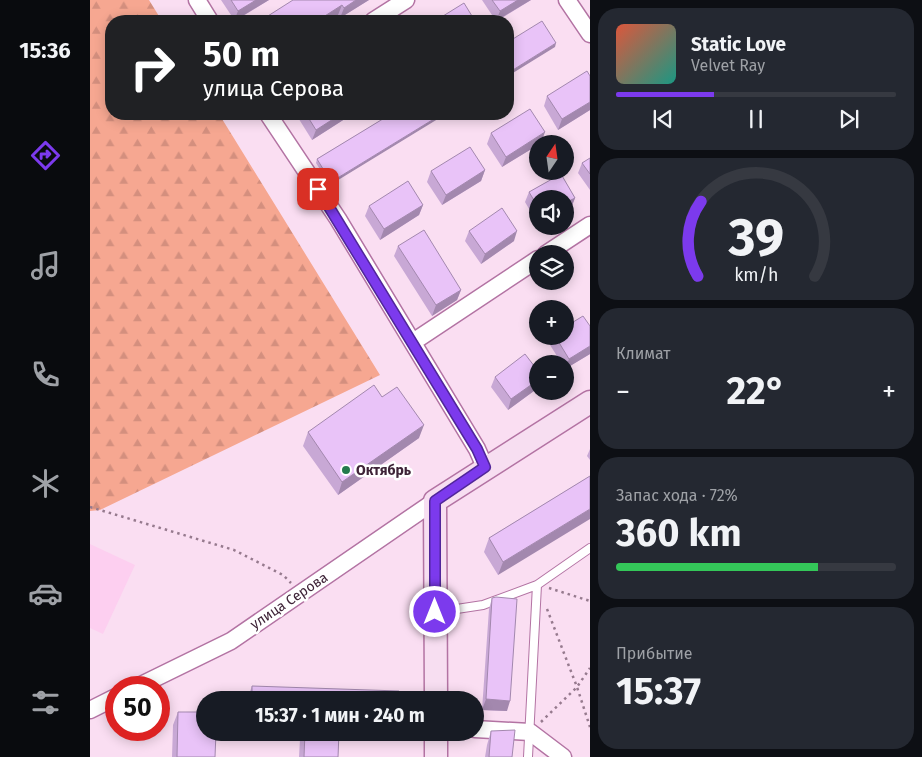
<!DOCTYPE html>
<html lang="ru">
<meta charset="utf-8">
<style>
:root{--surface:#171b24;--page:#242831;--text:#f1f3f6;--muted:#9ea1a6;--line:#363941;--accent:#7c3aed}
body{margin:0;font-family:"Fira Sans",sans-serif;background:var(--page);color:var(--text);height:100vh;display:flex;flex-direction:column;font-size:19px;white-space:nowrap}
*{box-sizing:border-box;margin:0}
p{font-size:16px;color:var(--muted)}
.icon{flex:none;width:28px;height:28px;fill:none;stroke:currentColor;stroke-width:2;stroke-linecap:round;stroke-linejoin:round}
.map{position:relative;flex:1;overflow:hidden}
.panel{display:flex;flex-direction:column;gap:8px;padding:8px;background:#0d0f14;width:332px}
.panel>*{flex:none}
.top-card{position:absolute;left:15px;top:15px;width:409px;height:105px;border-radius:20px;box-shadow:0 2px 12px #0003;background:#202124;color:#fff;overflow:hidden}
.needle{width:32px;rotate:13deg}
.buttons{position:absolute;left:439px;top:135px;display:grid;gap:10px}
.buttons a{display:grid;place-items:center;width:45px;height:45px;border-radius:50%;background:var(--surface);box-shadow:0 2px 12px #0003;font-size:25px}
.speed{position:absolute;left:15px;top:676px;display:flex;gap:10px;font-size:25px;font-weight:700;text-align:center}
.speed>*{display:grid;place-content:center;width:65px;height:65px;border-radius:50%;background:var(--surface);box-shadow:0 2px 12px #0003;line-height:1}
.speed .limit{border:8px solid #d22;background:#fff;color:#111}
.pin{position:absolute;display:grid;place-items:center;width:42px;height:42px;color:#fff;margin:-21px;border-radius:10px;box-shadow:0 2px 8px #0006}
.me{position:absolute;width:55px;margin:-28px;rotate:0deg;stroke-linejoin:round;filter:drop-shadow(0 0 4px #0008)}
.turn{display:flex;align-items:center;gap:18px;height:105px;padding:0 15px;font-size:22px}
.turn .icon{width:65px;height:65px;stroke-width:2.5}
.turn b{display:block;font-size:35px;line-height:42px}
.big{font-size:38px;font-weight:700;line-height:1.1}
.panel .card{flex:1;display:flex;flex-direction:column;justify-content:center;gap:8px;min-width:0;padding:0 18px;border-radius:20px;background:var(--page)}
.panel .dial{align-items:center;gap:0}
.dial svg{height:130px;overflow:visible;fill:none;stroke:var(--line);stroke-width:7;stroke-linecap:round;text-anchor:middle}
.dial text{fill:var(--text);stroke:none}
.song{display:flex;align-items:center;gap:15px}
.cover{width:60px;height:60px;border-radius:8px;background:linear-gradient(135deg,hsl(10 70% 55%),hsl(170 70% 35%))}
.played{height:5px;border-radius:2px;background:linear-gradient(90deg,var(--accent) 35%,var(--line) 35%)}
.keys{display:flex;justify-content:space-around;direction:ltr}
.heat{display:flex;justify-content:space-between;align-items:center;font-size:28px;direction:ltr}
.charge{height:8px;border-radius:4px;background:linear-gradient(90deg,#34c759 72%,var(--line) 0)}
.trip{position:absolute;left:106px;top:691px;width:288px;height:50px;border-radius:25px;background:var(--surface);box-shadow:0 2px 12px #0003;font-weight:700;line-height:50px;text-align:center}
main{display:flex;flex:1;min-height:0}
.tabs{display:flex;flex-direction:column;width:90px;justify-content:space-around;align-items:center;background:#090b0e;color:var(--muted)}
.tabs .icon{width:35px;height:35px}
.tabs .on{color:var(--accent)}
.tabs b{font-size:22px;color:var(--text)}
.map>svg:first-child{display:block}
.built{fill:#fdcff0}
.forest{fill:url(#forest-firs)}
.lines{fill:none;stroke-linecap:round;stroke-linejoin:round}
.lane-casing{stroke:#b373a3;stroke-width:10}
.street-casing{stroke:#b373a3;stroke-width:19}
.secondary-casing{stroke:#b373a3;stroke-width:25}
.path{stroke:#967a8e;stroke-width:2.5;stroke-dasharray:2.5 4;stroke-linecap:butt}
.lane{stroke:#fff;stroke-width:8}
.street{stroke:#fff;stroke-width:16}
.secondary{stroke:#f7def1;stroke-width:22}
.wall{fill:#c8a8d5}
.shaded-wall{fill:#a388ae}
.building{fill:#e9c3f8;stroke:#a388ae}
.route-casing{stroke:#51269a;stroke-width:12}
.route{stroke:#7c3aed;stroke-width:9}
.poi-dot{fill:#247a4d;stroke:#fff;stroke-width:2}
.labels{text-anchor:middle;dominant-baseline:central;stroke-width:5;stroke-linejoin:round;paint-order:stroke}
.poi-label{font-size:14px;font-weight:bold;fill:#3e2337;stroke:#fff;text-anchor:start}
.street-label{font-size:14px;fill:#3e2337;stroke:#fff}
</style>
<main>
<nav class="tabs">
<b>15:36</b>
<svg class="icon on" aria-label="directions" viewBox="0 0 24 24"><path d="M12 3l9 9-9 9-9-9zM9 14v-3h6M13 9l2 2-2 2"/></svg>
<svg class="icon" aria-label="music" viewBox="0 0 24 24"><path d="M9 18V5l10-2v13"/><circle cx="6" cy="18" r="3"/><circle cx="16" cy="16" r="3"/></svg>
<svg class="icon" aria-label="phone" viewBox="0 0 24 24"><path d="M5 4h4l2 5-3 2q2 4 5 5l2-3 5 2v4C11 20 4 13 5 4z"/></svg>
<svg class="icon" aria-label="climate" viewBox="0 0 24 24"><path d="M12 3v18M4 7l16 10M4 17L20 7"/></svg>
<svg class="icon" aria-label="car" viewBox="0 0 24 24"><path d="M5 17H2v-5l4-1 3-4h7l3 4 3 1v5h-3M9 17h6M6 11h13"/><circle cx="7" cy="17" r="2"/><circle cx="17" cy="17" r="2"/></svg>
<svg class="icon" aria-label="filters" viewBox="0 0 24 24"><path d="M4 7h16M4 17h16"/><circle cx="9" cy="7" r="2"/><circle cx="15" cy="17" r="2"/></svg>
</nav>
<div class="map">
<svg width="500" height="757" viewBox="0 0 500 757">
<defs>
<pattern id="forest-firs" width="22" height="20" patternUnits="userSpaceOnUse" patternTransform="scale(1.25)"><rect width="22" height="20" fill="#f6a791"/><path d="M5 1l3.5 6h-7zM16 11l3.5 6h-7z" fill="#d48f7e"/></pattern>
</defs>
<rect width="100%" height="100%" fill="#fadef2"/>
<!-- built -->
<path class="built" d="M0,544L45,565L13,634L0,628Z"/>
<!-- forest -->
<path class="forest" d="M0,0H59L72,21H21V114H129L290,375L10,510L0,511Z"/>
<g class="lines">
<!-- lane casing -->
<g class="lane-casing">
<path id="lane" d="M347,612L393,605L447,585L500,548
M438,757L447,585"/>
</g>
<!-- street casing -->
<g class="street-casing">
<path id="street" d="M107,0L120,21
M477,0L500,34
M283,21L316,0
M178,114L248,219L387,449L395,467
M456,254L500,225
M323,342L448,259
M45,688L141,641L345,501
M0,710L26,697
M385,729L440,732L473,757"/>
</g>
<!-- secondary casing -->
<g class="secondary-casing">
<path id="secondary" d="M346,700L345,501L500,402
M346,732V757"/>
</g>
<!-- path -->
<path class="path" d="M0,507L144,550L193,575L201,583
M459,588L500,601
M457,609L487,687L500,727
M451,722L487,687L500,668"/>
<!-- lane -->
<use href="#lane" class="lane"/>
<!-- street -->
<use href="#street" class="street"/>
<!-- secondary -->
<use href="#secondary" class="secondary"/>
</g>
<!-- wall -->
<path class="wall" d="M131,0H179L145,21Z
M203,0H279L250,18L248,15Z
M392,0H441L407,21H406Z
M500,76V110L468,130L454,106L457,96Z
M208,114H262L261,115L222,140L207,116Z
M301,114L240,185L226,163L227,159Z
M401,133L451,143L448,144V145L412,167L397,144Z
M500,158V190L488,173L492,163Z
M395,170L391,181L352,205L337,182L341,171Z
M471,174L485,198L481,208L475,212V199H448V224L435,202L439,192Z
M333,205L329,215L290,240L275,216L279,206Z
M379,231L424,241L391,264L375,241Z
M308,246L371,290L367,300L342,316L304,256Z
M500,326V354L475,369V364H472L460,345L463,336H475Z
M448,371V388L418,410L401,387L405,377Z
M292,397L329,438L248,495L213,446L218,432Z
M500,449V460L497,456Z
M500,476L408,575L394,552L399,538Z
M402,598L417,711L392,710L399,609Z
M162,686L308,700H157Z
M88,712L125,757H82L83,725Z
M401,731L422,757H395L397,745Z
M156,732H305L303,739L249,737L248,757H209L210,739L156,737Z"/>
<!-- shaded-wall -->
<path class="shaded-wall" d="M166,0H179L144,21L148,11Z
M266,0H279L250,18L254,8Z
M428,0H441L406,21L410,11Z
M252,5L248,15L240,21H227Z
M466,43L465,47L418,76V73Z
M500,102V110L468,130L472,119Z
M251,114H262L261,115L222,140L226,130Z
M352,114H356L240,185L241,182Z
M455,132L451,143L448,144V145L412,167L416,157Z
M395,170L391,181L352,205L356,195Z
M485,198L481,208L475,212V203Z
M333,205L329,215L290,240L294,229Z
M427,231L424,241L391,264L395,254Z
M371,290L367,300L342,316L346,305Z
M500,346V354L475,369L479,359Z
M448,380V388L418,410L421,399Z
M334,425L329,438L248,495L252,482Z
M500,509V519L408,575L413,562Z
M396,699L420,701L417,711L392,710Z
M158,732H212L210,739L156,737Z
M246,732H305L303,739L244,737Z"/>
<!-- building -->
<path class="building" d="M141,0H166L148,11Z
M203,0H266L254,8L252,5L227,21H170Z
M402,0H428L410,11Z
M374,3L385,21H345Z
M452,21L466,43L418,73V42Z
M497,71L500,76V102L472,119L457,96Z
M440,109L455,132L416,157L401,133Z
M216,114H251L226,130Z
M301,114H352L241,182L227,159Z
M380,147L395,170L356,195L341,171Z
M500,158V174L492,163Z
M471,174L485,198L475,203V199H448V207L439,192Z
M318,181L333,205L294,229L279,206Z
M412,208L427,231L395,254L379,231Z
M334,230L371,290L346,305L308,246Z
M493,316L500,326V346L479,359L465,336H475V327Z
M435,354L448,371V380L421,399L405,377Z
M284,385L292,397L307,387L334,425L252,482L218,432Z
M500,476V509L413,562L399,538Z
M406,597L427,599L420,701L396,699L402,598Z
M162,686L309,691L308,700H162Z
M88,712H115V732H126L125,757H87Z
M425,730L422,757H399L401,731Z
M215,732H249L248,757H214Z"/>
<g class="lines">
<!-- route casing -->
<g class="route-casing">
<path id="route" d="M228,189L387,449L395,467L345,501V612"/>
</g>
<!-- route -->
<use href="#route" class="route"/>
</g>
<!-- markers -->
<circle class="poi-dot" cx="256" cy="470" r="5"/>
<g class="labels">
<!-- poi labels -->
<g class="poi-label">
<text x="266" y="470">Октябрь</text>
</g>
<!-- street labels -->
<g class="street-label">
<text transform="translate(199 601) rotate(-34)">улица Серова</text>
</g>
</g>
</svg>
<div class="buttons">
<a><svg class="needle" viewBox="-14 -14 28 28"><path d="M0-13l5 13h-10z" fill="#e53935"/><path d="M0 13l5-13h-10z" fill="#9ea1a6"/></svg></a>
<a><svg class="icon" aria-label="sound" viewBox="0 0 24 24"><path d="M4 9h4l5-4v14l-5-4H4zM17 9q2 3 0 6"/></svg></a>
<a><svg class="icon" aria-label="layers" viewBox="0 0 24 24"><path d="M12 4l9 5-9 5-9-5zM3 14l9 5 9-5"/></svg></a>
<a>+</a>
<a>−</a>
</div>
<div class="speed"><div class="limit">50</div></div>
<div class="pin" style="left:228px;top:189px;background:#d93025"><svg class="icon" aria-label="arrive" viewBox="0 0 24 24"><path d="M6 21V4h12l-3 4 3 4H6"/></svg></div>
<svg class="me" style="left:345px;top:612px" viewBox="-20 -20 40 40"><circle r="17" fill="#7c3aed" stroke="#fff" stroke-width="3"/><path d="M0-11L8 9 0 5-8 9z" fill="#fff"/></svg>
<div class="trip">15:37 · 1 мин · 240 m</div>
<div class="top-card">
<div class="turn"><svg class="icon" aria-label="right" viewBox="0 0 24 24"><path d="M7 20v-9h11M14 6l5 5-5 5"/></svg><div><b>50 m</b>улица Серова</div></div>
</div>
</div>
<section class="panel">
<div class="card">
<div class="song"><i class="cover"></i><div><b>Static Love</b><p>Velvet Ray</p></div></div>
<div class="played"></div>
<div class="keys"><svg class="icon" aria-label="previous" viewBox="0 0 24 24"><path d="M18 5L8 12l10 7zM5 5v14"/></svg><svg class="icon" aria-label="pause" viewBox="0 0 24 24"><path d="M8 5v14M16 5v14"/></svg><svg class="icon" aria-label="next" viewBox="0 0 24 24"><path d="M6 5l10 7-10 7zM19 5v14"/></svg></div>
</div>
<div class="card dial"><svg viewBox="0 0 100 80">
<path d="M14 69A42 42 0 1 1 86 69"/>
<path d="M14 69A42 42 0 0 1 16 23" stroke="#7c3aed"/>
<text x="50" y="56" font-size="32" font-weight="700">39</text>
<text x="50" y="72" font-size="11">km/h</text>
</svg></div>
<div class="card"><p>Климат</p>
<div class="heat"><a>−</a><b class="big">22°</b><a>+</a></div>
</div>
<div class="card"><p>Запас хода · 72%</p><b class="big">360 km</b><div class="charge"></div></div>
<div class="card"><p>Прибытие</p><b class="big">15:37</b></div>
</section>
</main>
